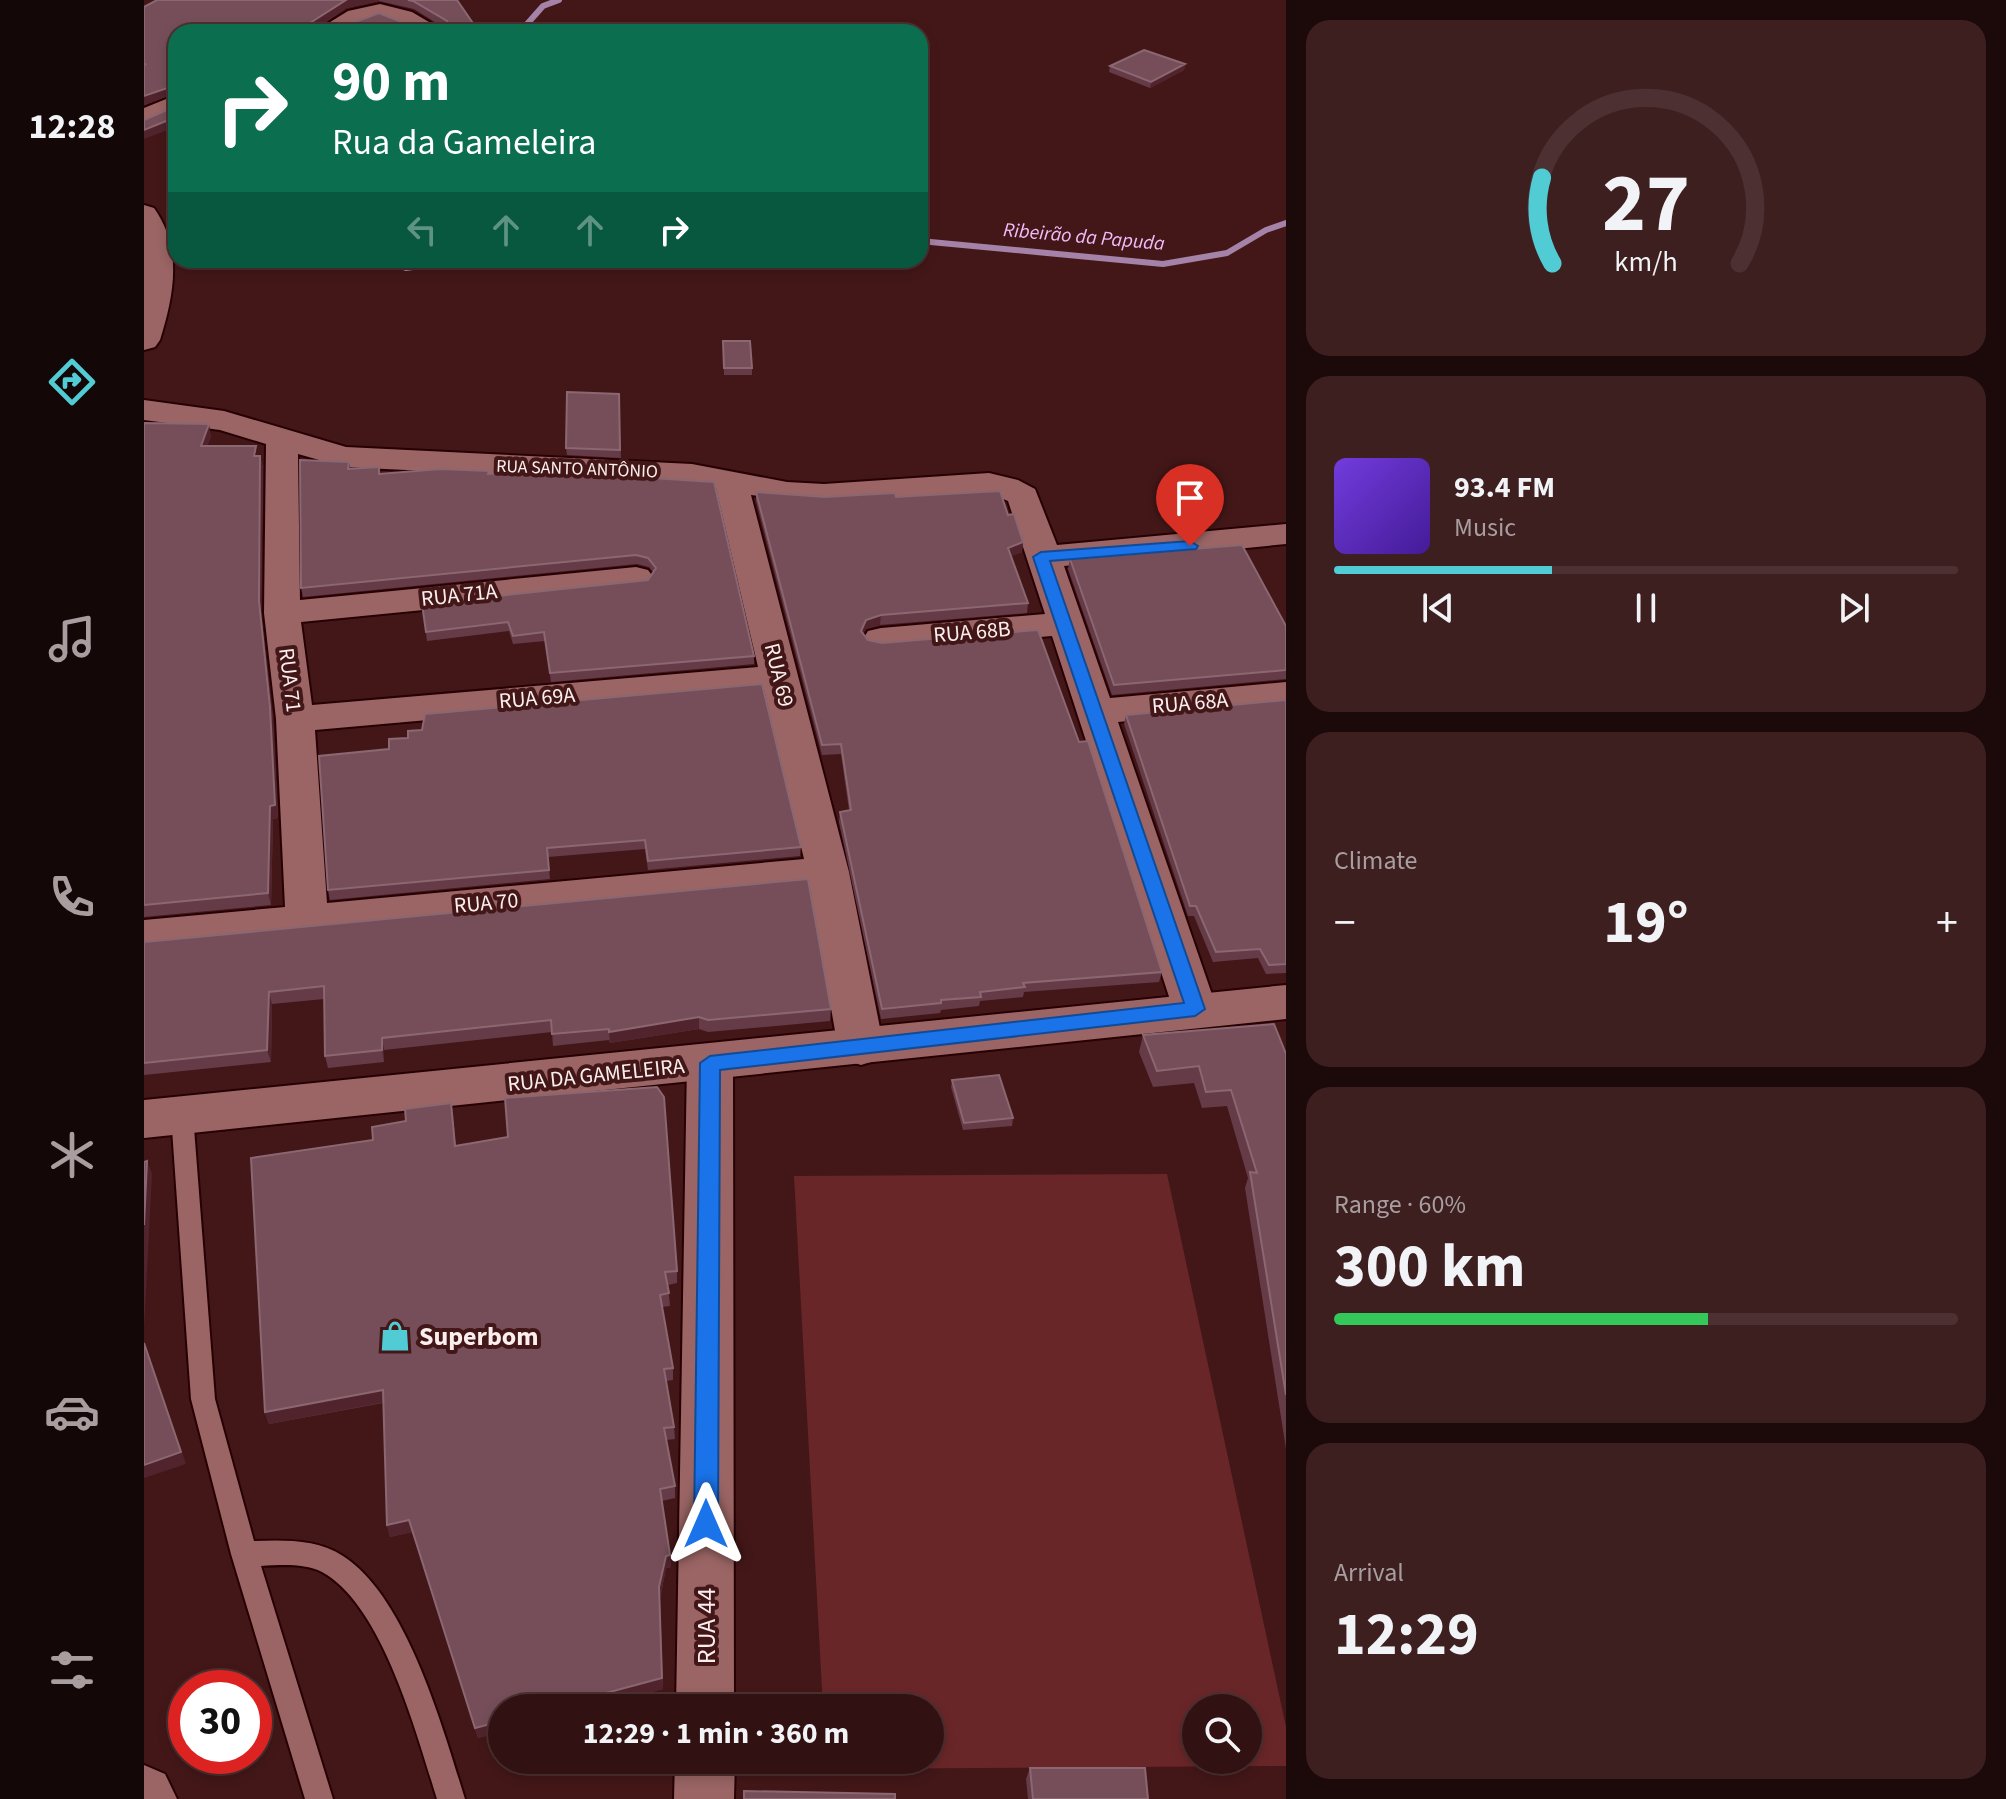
<!DOCTYPE html>
<meta charset="utf-8">
<style>
:root{--surface:#321112;--page:#3d1f20;--text:#f1f3f6;--muted:#a89d9f;--line:#4d3132;--accent:#51ccd4}
body{margin:0;font-family:"Source Sans 3",sans-serif;background:var(--page);color:var(--text);height:100vh;display:flex;flex-direction:column;font-size:30px;white-space:nowrap}
*{box-sizing:border-box;margin:0}
p{font-size:26px;color:var(--muted)}
.icon{flex:none;width:44px;height:44px;fill:none;stroke:currentColor;stroke-width:2;stroke-linecap:round;stroke-linejoin:round}
.map{position:relative;flex:1;overflow:hidden}
.panel{display:flex;flex-direction:column;gap:20px;padding:20px;background:#1c090a;width:720px}
.panel>*{flex:none}
.guide{position:absolute;left:24px;top:24px;width:760px;height:244px;border-radius:24px;box-shadow:0 4px 12px #0003,0 0 0 2px var(--line);background:#0b6e4f;color:#fff;overflow:hidden}
.controls{position:absolute;left:1038px;top:1694px;display:grid;gap:16px}
.controls a{display:grid;place-items:center;width:80px;height:80px;border-radius:50%;background:var(--surface);box-shadow:0 4px 12px #0003,0 0 0 2px var(--line);font-size:40px}
.speed{position:absolute;left:24px;top:1670px;display:flex;gap:16px;font-size:40px;font-weight:700;text-align:center}
.speed>*{display:grid;place-content:center;width:104px;height:104px;border-radius:50%;background:var(--surface);box-shadow:0 4px 12px #0003,0 0 0 2px var(--line);line-height:1}
.speed .limit{border:12px solid #d22;background:#fff;color:#111}
.pin{position:absolute;display:grid;place-items:center;width:68px;height:68px;color:#fff;margin:-82px -34px;border-radius:50% 50% 50% 0;rotate:-45deg;box-shadow:0 0 8px #0007}
.pin .icon{rotate:45deg}
.me{position:absolute;width:88px;margin:-44px;rotate:0deg;stroke-linejoin:round;filter:drop-shadow(0 0 6px #0008)}
.turn{display:flex;align-items:center;gap:28px;height:168px;padding:0 32px;font-size:36px}
.turn .icon{width:104px;height:104px;stroke-width:2.5}
.turn b{display:block;font-size:56px;line-height:68px}
.lanes{display:flex;align-items:center;height:76px;padding:0 32px;background:#0003;justify-content:center;gap:40px;direction:ltr}
.lanes .off{opacity:.35}
.big{font-size:60px;font-weight:700;line-height:1.1}
.panel .card{flex:1;display:flex;flex-direction:column;justify-content:center;gap:12px;min-width:0;padding:0 28px;border-radius:24px;background:var(--page)}
.panel .dial{align-items:center;gap:0}
.dial svg{height:208px;overflow:visible;fill:none;stroke:var(--line);stroke-width:7;stroke-linecap:round;text-anchor:middle}
.dial text{fill:var(--text);stroke:none}
.song{display:flex;align-items:center;gap:24px}
.cover{width:96px;height:96px;border-radius:12px;background:linear-gradient(135deg,hsl(260 70% 55%),hsl(260 70% 35%))}
.played{height:8px;border-radius:4px;background:linear-gradient(90deg,var(--accent) 35%,var(--line) 35%)}
.keys{display:flex;justify-content:space-around;direction:ltr}
.heat{display:flex;justify-content:space-between;align-items:center;font-size:44px;direction:ltr}
.charge{height:12px;border-radius:6px;background:linear-gradient(90deg,#34c759 60%,var(--line) 0)}
.trip{position:absolute;left:344px;top:1694px;width:456px;height:80px;border-radius:40px;background:var(--surface);box-shadow:0 4px 12px #0003,0 0 0 2px var(--line);font-weight:700;line-height:80px;text-align:center}
main{display:flex;flex:1;min-height:0}
.menu{display:flex;flex-direction:column;width:144px;justify-content:space-around;align-items:center;background:#140707;color:var(--muted)}
.menu .icon{width:56px;height:56px}
.menu .current{color:var(--accent)}
.menu b{font-size:36px;color:var(--text)}
.map>svg:first-child{display:block}
.green{fill:#692628;fill-rule:evenodd}
.lines{fill:none;stroke-linecap:round;stroke-linejoin:round}
.stream{stroke:#a582a7;stroke-width:6}
.service-casing{stroke:#270004;stroke-width:4}
.minor-casing{stroke:#270004;stroke-width:4}
.tertiary-casing{stroke:#270004;stroke-width:4}
.service{fill:#9a6564;fill-rule:evenodd}
.minor{fill:#9a6564;fill-rule:evenodd}
.tertiary{fill:#9a6564;fill-rule:evenodd}
.wall{fill:#653b48;fill-rule:evenodd}
.shaded-wall{fill:#51242d}
.building{fill:#754e59;stroke:#8a6771;stroke-width:2}
.route{fill:#1a73e8;stroke:#114b97;stroke-width:2}
.labels{text-anchor:middle;dominant-baseline:central;stroke-width:8;stroke-linejoin:round;paint-order:stroke}
.far-street-label{font-size:18px;fill:#fbeeee;stroke:#431718}
.far-water-label{font-size:20px;font-style:italic;fill:#f1bcfb;stroke:#431718}
.street-label{font-size:22px;fill:#fbeeee;stroke:#431718}
.near-poi-label{font-size:26px;font-weight:bold;fill:#fbeeee;stroke:#431718;text-anchor:start}
.near-street-label{font-size:26px;fill:#fbeeee;stroke:#431718}
</style>
<main>
<nav class="menu">
<b>12:28</b>
<svg class="icon current" aria-label="directions" viewBox="0 0 24 24"><path d="M12 3l9 9-9 9-9-9zM9 14v-3h6M13 9l2 2-2 2"/></svg>
<svg class="icon" aria-label="music" viewBox="0 0 24 24"><path d="M9 18V5l10-2v13"/><circle cx="6" cy="18" r="3"/><circle cx="16" cy="16" r="3"/></svg>
<svg class="icon" aria-label="phone" viewBox="0 0 24 24"><path d="M5 4h4l2 5-3 2q2 4 5 5l2-3 5 2v4C11 20 4 13 5 4z"/></svg>
<svg class="icon" aria-label="climate" viewBox="0 0 24 24"><path d="M12 3v18M4 7l16 10M4 17L20 7"/></svg>
<svg class="icon" aria-label="car" viewBox="0 0 24 24"><path d="M5 17H2v-5l4-1 3-4h7l3 4 3 1v5h-3M9 17h6M6 11h13"/><circle cx="7" cy="17" r="2"/><circle cx="17" cy="17" r="2"/></svg>
<svg class="icon" aria-label="filters" viewBox="0 0 24 24"><path d="M4 7h16M4 17h16"/><circle cx="9" cy="7" r="2"/><circle cx="15" cy="17" r="2"/></svg>
</nav>
<div class="map">
<svg width="1142" height="1799" viewBox="0 0 1142 1799">
<rect width="100%" height="100%" fill="#431718"/>
<!-- green -->
<path class="green" d="M1023,1174L1142,1727V1766L682,1769V1760H786V1708H679L650,1176ZM1052,1708H1104V1760H1052Z"/>
<g class="lines">
<!-- stream -->
<path class="stream" d="M376,32L399,6L415,0
M776,241L1019,264L1083,253L1122,230L1142,223
M243,260L262,268L317,260"/>
<!-- service casing -->
<g class="service-casing">
<path id="service" d="M38,1106L46,1109L49,1115L71,1399L110,1541C140,1540 173,1539 199,1556C263,1597 299,1729 321,1799H293C273,1736 239,1605 178,1572C160,1563 136,1565 117,1566L189,1799H161L87,1554L47,1399L27,1115L30,1109Z"/>
</g>
<!-- minor casing -->
<g class="minor-casing">
<path id="minor" d="M236,4L268,12L302,32H271L236,18L221,21L199,32H170L204,11Z
M32,95V113L0,126V108Z
M0,400L80,411L202,447L548,464L643,482L680,484L845,473L874,480L891,489L913,545L1142,524V544L920,566L966,698L1142,682V706L974,722L1073,1009L1067,1021L1051,1026L1035,1021L1029,1009L908,636L737,650L724,647L719,639L724,631L737,628L901,614L864,501L845,493L680,504L607,495L705,872L740,1048L733,1060L717,1065L701,1060L694,1048L666,888L0,952V920L141,907L132,719L120,613L122,444L76,430L0,420ZM154,454L200,467L548,484L572,488L614,667L168,705L157,622L492,589L504,586L510,578L504,570L492,567L156,600ZM620,690L660,859L183,903L171,730Z
M566,1045L582,1051L589,1063L590,1708H532L543,1063L550,1051Z
M531,1760H591L590,1799H530Z
M0,1765L21,1774L33,1799H0Z"/>
</g>
<!-- tertiary casing -->
<g class="tertiary-casing">
<path id="tertiary" d="M0,205L10,208C39,249 30,295 16,340L11,347L0,350Z
M1142,985V1019L0,1138V1100Z"/>
</g>
<!-- service -->
<use href="#service" class="service"/>
<!-- minor -->
<use href="#minor" class="minor"/>
<!-- tertiary -->
<use href="#tertiary" class="tertiary"/>
</g>
<!-- wall -->
<path class="wall" d="M13,0H313L335,32L32,93L0,105V7ZM235,1L270,9L297,26L175,27L202,8Z
M1041,64L1040,70L1006,88L965,72L966,66Z
M579,341L608,368V375H580Z
M475,394L477,458L423,455L422,448Z
M0,423L67,436L63,446L116,456L119,468L117,613L129,719L134,818L129,819L127,905L0,917Z
M205,462L207,469L236,474H345L570,482L610,656V664L407,682L401,641L369,644L365,631L283,641L278,604L504,580L509,572L505,567L493,564L159,597L157,588Z
M612,492L681,497H752L864,515L879,542L878,552L867,556L884,603L883,613L736,625L721,629L719,634L1018,972L1015,982L880,992L879,997L836,1001L835,1006L797,1010L796,1013L737,1019L695,822L696,812L705,810L697,754L678,755L612,501Z
M926,559L1142,626V679L968,695L924,569Z
M1142,700V973L1122,974L1114,958L1069,962L1050,916H1044L980,724L982,715Z
M175,756L657,847L656,856L504,870L501,849L404,857L406,879L186,900L184,890Z
M0,942L687,1009L686,1021L564,1032L555,1029L466,1043L465,1040L409,1046L408,1032L240,1050V1062L184,1068L181,1056L180,999L128,1004L127,1062L0,1075Z
M999,1035L1142,1054V1449L1101,1188L1104,1178L1083,1106L1058,1108L1050,1083L1009,1087L995,1052Z
M808,1080L869,1118L868,1126L819,1130L807,1087Z
M309,1116L312,1146L533,1271V1283L524,1285L526,1306L518,1307L529,1368V1380L522,1381L530,1427L531,1439L522,1440L531,1486V1498L518,1501L526,1555L527,1567L522,1568L516,1599L519,1689L334,1738L268,1532L246,1537L243,1525L239,1403L125,1424L121,1412L229,1140Z
M886,1768L1004,1799H884L882,1779Z"/>
<!-- shaded-wall -->
<path class="shaded-wall" d="M201,0H235V1L202,8L167,32L166,23Z
M1041,64L1040,70L1006,88L1007,82Z
M32,84V93L0,105V96Z
M32,117V127L0,139V130Z
M65,424L67,436L59,458L57,446Z
M116,456L119,468L117,613L129,719L134,818L129,819L127,905L124,893L115,601Z
M879,542L878,552L863,558L864,548Z
M737,615L736,625L721,629L716,641L717,631L722,620Z
M125,992L128,1004L127,1062L123,1050Z
M555,1017V1029L466,1043L465,1032Z
M238,1038L240,1050V1062L238,1050Z
M3,1161L8,1174L0,1329V1225Z
M0,1341L42,1464L0,1478Z
M239,1390L242,1402L125,1424L121,1412Z
M265,1520L268,1532L246,1537L243,1525Z
M526,1555L527,1567L522,1568L516,1599L519,1689L448,1708H406L515,1587L522,1556Z
M358,1721V1732L334,1738L331,1728Z"/>
<!-- building -->
<path class="building" d="M13,0H202L166,23L169,27H198L235,13L270,27L304,26L303,21L269,1L264,0H313L335,32H32V85L0,96V65L2,64H0V7Z
M1000,50L1041,64L1007,82L966,66Z
M32,106V117L0,130V120Z
M579,341H606L608,368H580Z
M423,392L475,394L476,450L422,448Z
M0,423L65,424L57,446H112L110,456H116L115,601L126,707L131,805L126,806L124,893L0,905Z
M156,460L205,462L204,469L235,467V474L297,469L345,471L344,474L398,471L570,482L610,656L406,673L400,632L369,636L364,622L282,632L278,604L504,580L512,568L504,558L492,555L157,588Z
M856,491L864,515L870,514L879,542L864,548L884,603L737,615L722,620L717,631L724,640L738,643L894,630L935,742L944,741L1018,972L879,983L881,987L836,992L837,997L797,1000V1003L738,1009L696,812L707,810L697,744L678,745L612,492L681,497L751,493L752,497Z
M1098,545L1142,626V670L970,685L926,559Z
M618,684L657,847L504,861L501,840L403,848L405,870L184,890L175,756L245,749V739L264,738V731L278,730L281,714Z
M1142,700V964L1125,965L1116,949L1072,952L1052,906H1046L982,715Z
M664,879L687,1009L564,1020L555,1017L465,1032V1029L408,1034L407,1020L238,1038V1050L181,1056L180,986L125,992L123,1050L0,1063V942Z
M1130,1024L1142,1054V1395L1106,1172L1113,1173L1087,1090L1062,1092L1055,1066L1013,1071L999,1035Z
M855,1075L869,1118L820,1123L808,1080Z
M513,1087L520,1097L533,1271L521,1272L525,1293L516,1295L529,1368L520,1369L530,1427L520,1428L531,1486L516,1489L526,1555L522,1556L515,1587L518,1678L406,1708H358V1721L331,1728L265,1520L243,1525L239,1390L121,1412L107,1158L229,1140L228,1127L262,1121L261,1109L307,1103L311,1146L364,1137L361,1098Z
M3,1161L0,1225V1162Z
M0,1343L37,1452L0,1465Z
M886,1768H1001L1004,1799H889Z
M600,1791L751,1794V1799H600Z"/>
<!-- route -->
<path class="route" d="M1046,541L1054,546L1052,549L906,561L1061,1009L1051,1016L576,1070L574,1524L571,1532L562,1535L554,1532L550,1524L556,1063L566,1056L1040,1003L889,557L897,552Z"/>
<!-- icons -->
<defs>
<g id="shop-bare" transform="scale(2.4)"><path d="M-5-2.5h2.3a2.7 3.5 0 0 1 5.4 0H5L5.5 6h-11ZM-1.5-2.5h3a1.5 2.3 0 0 0-3 0Z" fill="#51ccd4" stroke="#431718" stroke-width="2.5" paint-order="stroke"/></g>
</defs>
<g fill-rule="evenodd">
<use href="#shop-bare" x="251" y="1336"/>
</g>
<g class="labels">
<!-- far-street labels -->
<g class="far-street-label">
<text transform="translate(433 469) rotate(2)">RUA SANTO ANTÔNIO</text>
</g>
<!-- far-water labels -->
<g class="far-water-label">
<text transform="translate(940 237) rotate(5)">Ribeirão da Papuda</text>
</g>
<!-- street labels -->
<g class="street-label">
<text transform="translate(315 595) rotate(-6)">RUA 71A</text>
<text transform="translate(828 632) rotate(-5)">RUA 68B</text>
<text transform="translate(635 675) rotate(76)">RUA 69</text>
<text transform="translate(146 680) rotate(83)">RUA 71</text>
<text transform="translate(393 698) rotate(-5)">RUA 69A</text>
<text transform="translate(1046 703) rotate(-5)">RUA 68A</text>
<text transform="translate(342 903) rotate(-5)">RUA 70</text>
<text transform="translate(452 1075) rotate(-6)">RUA DA GAMELEIRA</text>
</g>
<!-- near-poi labels -->
<g class="near-poi-label">
<text x="275" y="1336">Superbom</text>
</g>
<!-- near-street labels -->
<g class="near-street-label">
<text transform="translate(562 1626) rotate(-90)">RUA 44</text>
</g>
</g>
</svg>
<div class="controls">
<a><svg class="icon" aria-label="search" viewBox="0 0 24 24"><circle cx="10" cy="10" r="6"/><path d="M15 15l6 6"/></svg></a>
</div>
<div class="speed"><div class="limit">30</div></div>
<div class="pin" style="left:1046px;top:546px;background:#d93025"><svg class="icon" aria-label="arrive" viewBox="0 0 24 24"><path d="M6 21V4h12l-3 4 3 4H6"/></svg></div>
<svg class="me" style="left:562px;top:1524px" viewBox="-20 -20 40 40"><path d="M0-17L14 15 0 8-14 15z" fill="#1a73e8" stroke="#fff" stroke-width="4"/></svg>
<div class="trip">12:29 · 1 min · 360 m</div>
<div class="guide">
<div class="turn"><svg class="icon" aria-label="right" viewBox="0 0 24 24"><path d="M7 20v-9h11M14 6l5 5-5 5"/></svg><div><b>90 m</b>Rua da Gameleira</div></div>
<div class="lanes"><svg class="icon off" aria-label="left" viewBox="0 0 24 24"><path d="M17 20v-9H6M10 6l-5 5 5 5"/></svg><svg class="icon off" aria-label="ahead" viewBox="0 0 24 24"><path d="M12 20V5M6 11l6-6 6 6"/></svg><svg class="icon off" aria-label="ahead" viewBox="0 0 24 24"><path d="M12 20V5M6 11l6-6 6 6"/></svg><svg class="icon" aria-label="right" viewBox="0 0 24 24"><path d="M7 20v-9h11M14 6l5 5-5 5"/></svg></div>
</div>
</div>
<section class="panel">
<div class="card dial"><svg viewBox="0 0 100 80">
<path d="M14 69A42 42 0 1 1 86 69"/>
<path d="M14 69A42 42 0 0 1 10 36" stroke="#51ccd4"/>
<text x="50" y="56" font-size="32" font-weight="700">27</text>
<text x="50" y="72" font-size="11">km/h</text>
</svg></div>
<div class="card">
<div class="song"><i class="cover"></i><div><b>93.4 FM</b><p>Music</p></div></div>
<div class="played"></div>
<div class="keys"><svg class="icon" aria-label="previous" viewBox="0 0 24 24"><path d="M18 5L8 12l10 7zM5 5v14"/></svg><svg class="icon" aria-label="pause" viewBox="0 0 24 24"><path d="M8 5v14M16 5v14"/></svg><svg class="icon" aria-label="next" viewBox="0 0 24 24"><path d="M6 5l10 7-10 7zM19 5v14"/></svg></div>
</div>
<div class="card"><p>Climate</p>
<div class="heat"><a>−</a><b class="big">19°</b><a>+</a></div>
</div>
<div class="card"><p>Range · 60%</p><b class="big">300 km</b><div class="charge"></div></div>
<div class="card"><p>Arrival</p><b class="big">12:29</b></div>
</section>
</main>
